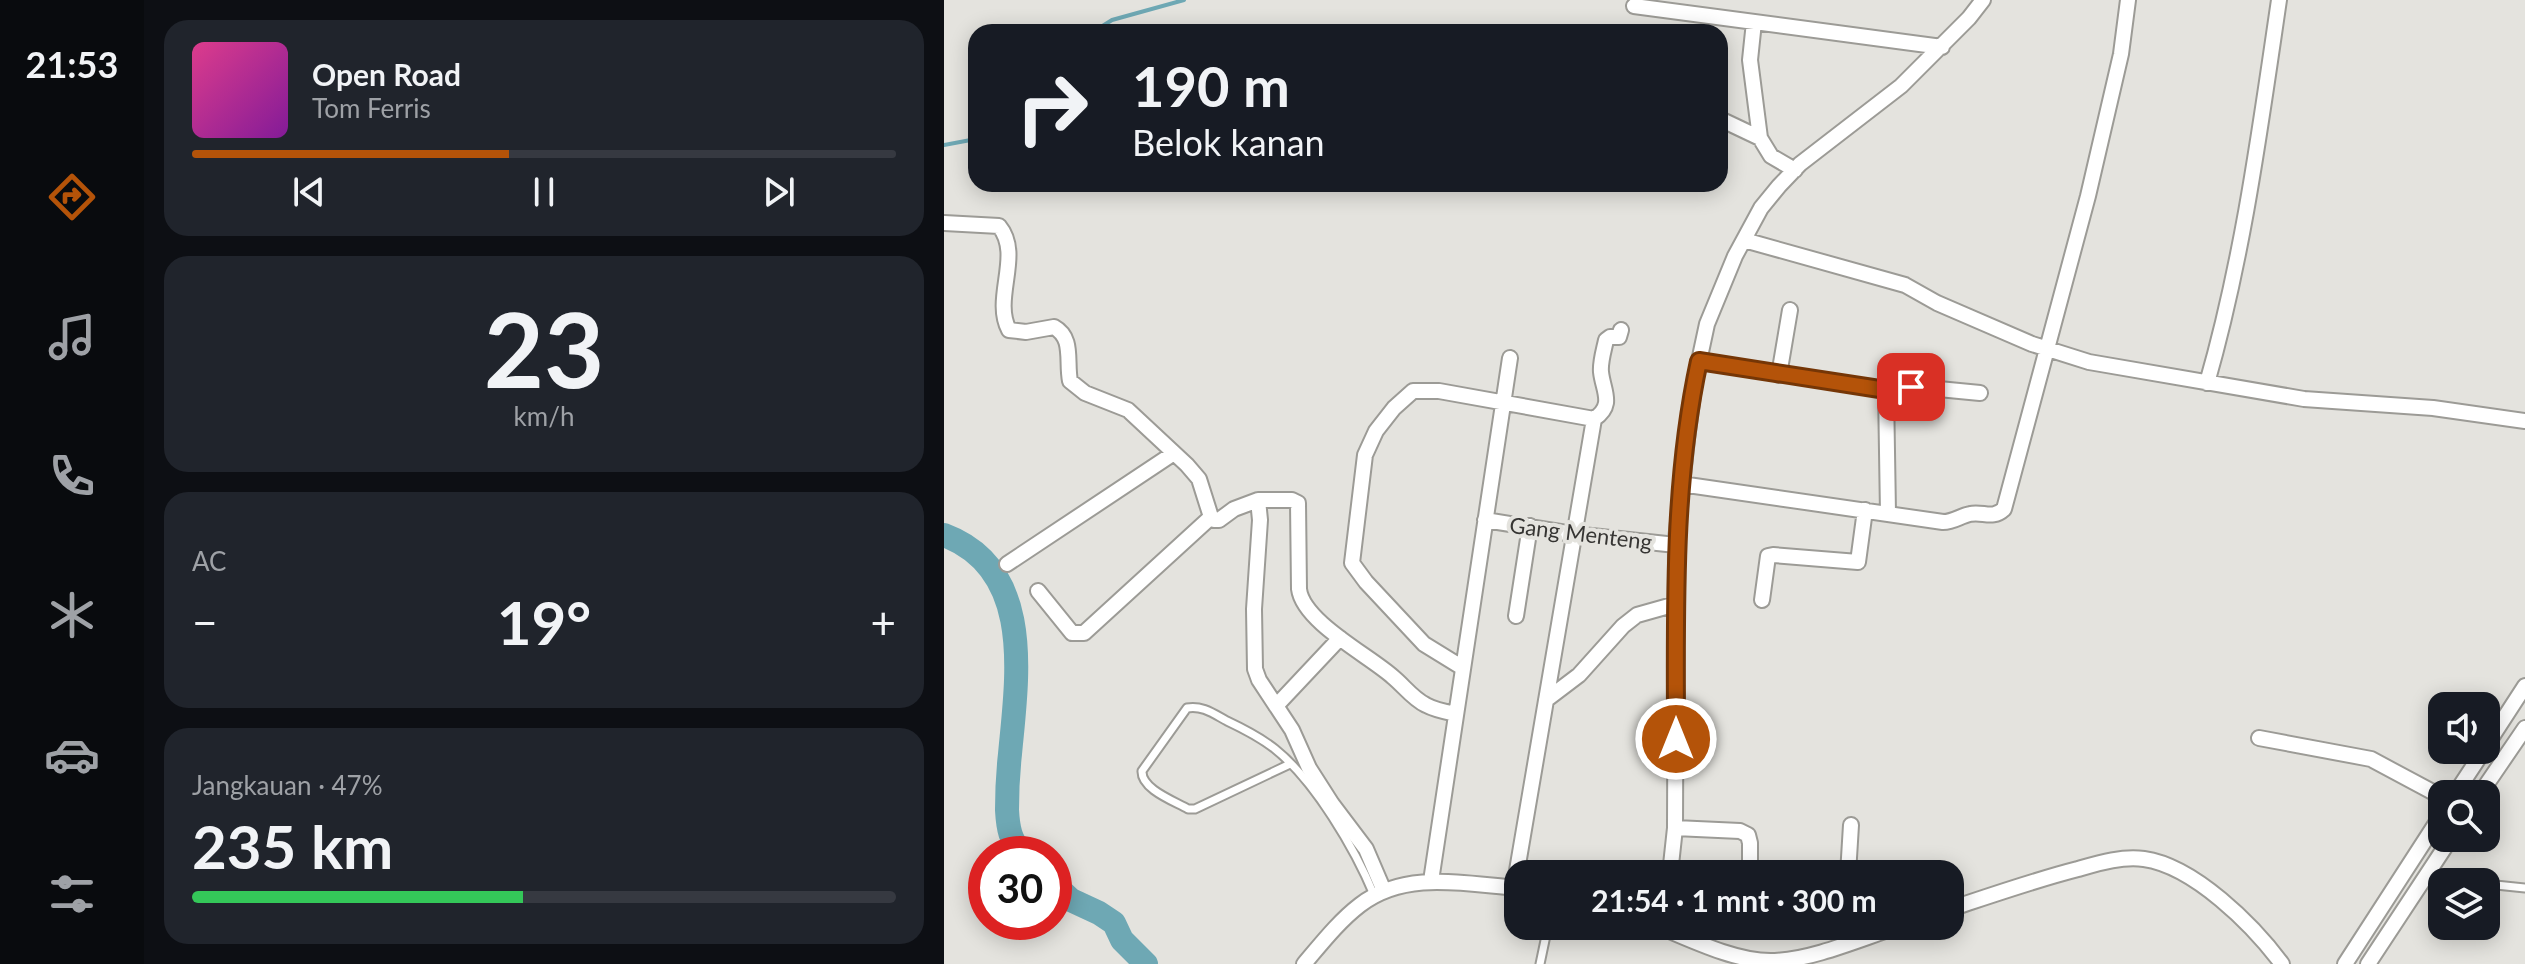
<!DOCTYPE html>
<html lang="id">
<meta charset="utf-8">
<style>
:root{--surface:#171b24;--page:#20242c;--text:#f1f3f6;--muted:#9ea1a6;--line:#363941;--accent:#b45309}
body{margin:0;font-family:Lato,sans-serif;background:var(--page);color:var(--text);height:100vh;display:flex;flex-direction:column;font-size:30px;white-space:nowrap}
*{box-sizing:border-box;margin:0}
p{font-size:26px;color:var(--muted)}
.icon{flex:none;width:44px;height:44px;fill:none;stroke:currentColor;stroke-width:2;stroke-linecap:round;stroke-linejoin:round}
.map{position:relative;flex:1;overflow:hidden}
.details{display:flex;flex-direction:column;gap:20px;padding:20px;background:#0d0f14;width:800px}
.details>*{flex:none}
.top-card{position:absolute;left:24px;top:24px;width:760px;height:168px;border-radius:24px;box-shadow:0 4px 20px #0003;background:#171b24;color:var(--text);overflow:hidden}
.buttons{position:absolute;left:1484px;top:692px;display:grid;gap:16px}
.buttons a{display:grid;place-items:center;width:72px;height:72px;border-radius:16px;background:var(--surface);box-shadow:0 4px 20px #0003;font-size:40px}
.speed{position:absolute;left:24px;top:836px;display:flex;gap:16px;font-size:40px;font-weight:700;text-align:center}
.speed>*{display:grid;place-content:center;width:104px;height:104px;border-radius:50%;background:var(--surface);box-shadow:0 4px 20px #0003;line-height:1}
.speed .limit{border:12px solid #d22;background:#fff;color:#111}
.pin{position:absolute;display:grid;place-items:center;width:68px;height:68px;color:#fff;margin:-34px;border-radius:16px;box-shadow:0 4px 12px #0006}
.me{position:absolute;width:88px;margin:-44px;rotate:0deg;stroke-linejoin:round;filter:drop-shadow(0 0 6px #0008)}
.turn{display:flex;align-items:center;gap:28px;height:168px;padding:0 32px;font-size:36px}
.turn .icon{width:104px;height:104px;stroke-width:2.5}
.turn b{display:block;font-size:56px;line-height:68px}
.big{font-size:60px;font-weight:700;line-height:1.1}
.details .tile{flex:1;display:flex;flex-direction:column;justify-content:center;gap:12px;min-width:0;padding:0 28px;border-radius:24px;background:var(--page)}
.details .dial{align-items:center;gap:0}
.dial b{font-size:104px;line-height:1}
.song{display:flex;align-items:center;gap:24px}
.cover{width:96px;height:96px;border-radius:12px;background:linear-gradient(135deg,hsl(330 70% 55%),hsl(290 70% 35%))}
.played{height:8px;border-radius:4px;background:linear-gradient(90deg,var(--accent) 45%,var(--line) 45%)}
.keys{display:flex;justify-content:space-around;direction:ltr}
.heat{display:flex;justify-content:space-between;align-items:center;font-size:44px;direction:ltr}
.charge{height:12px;border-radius:6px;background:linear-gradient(90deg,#34c759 47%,var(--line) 0)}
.trip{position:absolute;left:560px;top:860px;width:460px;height:80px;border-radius:24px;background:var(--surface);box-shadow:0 4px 20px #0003;font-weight:700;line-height:80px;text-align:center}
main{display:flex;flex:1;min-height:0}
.menu{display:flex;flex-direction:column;width:144px;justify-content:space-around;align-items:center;background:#090b0e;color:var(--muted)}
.menu .icon{width:56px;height:56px}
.menu .selected{color:var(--accent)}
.menu b{font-size:36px;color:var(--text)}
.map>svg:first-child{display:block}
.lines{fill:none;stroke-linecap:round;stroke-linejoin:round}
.stream{stroke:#6ea8b4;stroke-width:4}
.river{stroke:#6ea8b4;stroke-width:24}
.lane-casing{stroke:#9c9b96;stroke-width:11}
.street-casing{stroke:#9c9b96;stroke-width:18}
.lane{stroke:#fff;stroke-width:7}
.street{stroke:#fff;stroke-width:14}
.route-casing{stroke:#753606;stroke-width:20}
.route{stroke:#b45309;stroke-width:14}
.labels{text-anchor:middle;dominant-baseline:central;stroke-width:8;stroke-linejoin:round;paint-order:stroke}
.street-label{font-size:22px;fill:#363533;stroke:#e4e3de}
</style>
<main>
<nav class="menu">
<b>21:53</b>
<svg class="icon selected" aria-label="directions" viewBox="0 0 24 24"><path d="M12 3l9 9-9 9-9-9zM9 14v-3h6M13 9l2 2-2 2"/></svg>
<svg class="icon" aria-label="music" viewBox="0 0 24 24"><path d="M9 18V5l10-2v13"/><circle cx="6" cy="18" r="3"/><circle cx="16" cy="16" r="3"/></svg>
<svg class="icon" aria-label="phone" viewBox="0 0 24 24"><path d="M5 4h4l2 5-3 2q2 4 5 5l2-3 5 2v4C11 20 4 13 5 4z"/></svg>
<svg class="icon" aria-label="climate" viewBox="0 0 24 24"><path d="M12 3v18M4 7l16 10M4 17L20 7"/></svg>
<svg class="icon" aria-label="car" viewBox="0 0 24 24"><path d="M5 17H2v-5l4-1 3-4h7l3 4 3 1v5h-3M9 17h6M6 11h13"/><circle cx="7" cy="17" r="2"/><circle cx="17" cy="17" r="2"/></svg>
<svg class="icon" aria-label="filters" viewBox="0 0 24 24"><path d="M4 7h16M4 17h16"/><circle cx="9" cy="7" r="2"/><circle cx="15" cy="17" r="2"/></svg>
</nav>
<section class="details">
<div class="tile">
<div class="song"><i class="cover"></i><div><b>Open Road</b><p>Tom Ferris</p></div></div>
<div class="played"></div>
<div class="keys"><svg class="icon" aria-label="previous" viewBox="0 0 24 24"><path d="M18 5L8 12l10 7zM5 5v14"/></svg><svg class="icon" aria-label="pause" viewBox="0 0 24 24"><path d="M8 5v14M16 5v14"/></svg><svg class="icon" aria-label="next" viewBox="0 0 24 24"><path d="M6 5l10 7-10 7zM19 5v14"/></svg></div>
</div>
<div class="tile dial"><b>23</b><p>km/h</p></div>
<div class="tile"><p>AC</p>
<div class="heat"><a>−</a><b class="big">19°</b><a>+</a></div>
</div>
<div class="tile"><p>Jangkauan · 47%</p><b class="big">235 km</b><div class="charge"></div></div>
</section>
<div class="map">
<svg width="1581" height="964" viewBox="0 0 1581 964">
<rect width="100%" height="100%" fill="#e4e3de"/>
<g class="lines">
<!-- stream -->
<path class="stream" d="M149,32L168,20L240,0
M0,145L32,139"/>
<!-- river -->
<path class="river" d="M0,535C91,569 73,678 66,754C64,772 63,791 63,810C64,828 66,841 79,854
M110,884L127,900L155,913L170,923L178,940L202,964"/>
<!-- lane casing -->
<g class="lane-casing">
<path id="lane" d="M346,764L251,809H244C230,801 197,789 198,771L243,708C258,705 270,714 283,721C300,729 316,737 331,749C371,781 411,849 430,895
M1482,877L1527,882
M1542,884L1581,888
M596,964L604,926"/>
</g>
<!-- street casing -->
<g class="street-casing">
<path id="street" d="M690,6L998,47
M810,22L806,60L816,138L827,156L851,170
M776,119L816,138
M0,223L55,226C79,255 48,298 65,330L82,332L110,327C130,338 122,361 126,381L141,393L184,410L243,465L255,479L267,517L270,520H275L290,509L314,500L316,520L310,609L311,669L315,680L348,730L365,768L388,804L422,849L440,891
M800,240L961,285L993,303L1088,344L1145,362L1360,399L1489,408L1581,421
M755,361L942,390L974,387L1036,393
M835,375L846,310
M1263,383C1299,258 1316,129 1335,0
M942,390L944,513
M650,419C671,405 659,391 657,372C656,362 660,350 662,340L666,337H675L677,330
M737,484L999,522C1010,522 1016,516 1026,514C1039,511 1048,520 1060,509L1144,196L1177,54L1184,0
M314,500H348L354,503L355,589C359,622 426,656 449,677C460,686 469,699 482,705C491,710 502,712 512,714
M541,520L629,534L732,545
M63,564L230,453
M94,591L128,633H140L267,517
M818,600L824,556L829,555L914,562L921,510
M572,616L586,526
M519,668L480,644L422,582L408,563L421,455L432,431L450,408L469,391H495L650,419L570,888
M602,700L635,675L679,626L693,615L732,604
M332,706L396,638
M1315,738L1427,759L1498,797
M1542,746L1581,686
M1511,794L1540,750
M1536,794L1581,728
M731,828L796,831L804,835L806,843V874
M726,874L731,828L732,540L743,439L751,380L763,324L791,256L817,208L835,186L856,164L957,86L1025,18L1039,0
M904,874L907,825
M487,881L566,358
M1006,909C1048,895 1091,880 1134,869C1155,863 1178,856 1200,859C1250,866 1309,925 1338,964
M714,926C747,940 795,963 831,961C871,959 918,938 956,926
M360,964C377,944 395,921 416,905C461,870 521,884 574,888
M1401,964L1498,814
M1424,964L1507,838"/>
</g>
<!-- lane -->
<use href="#lane" class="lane"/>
<!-- street -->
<use href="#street" class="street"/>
</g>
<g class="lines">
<!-- route casing -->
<g class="route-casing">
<path id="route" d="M732,739C732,612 728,486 755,361L942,390L967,387"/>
</g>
<!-- route -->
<use href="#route" class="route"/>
</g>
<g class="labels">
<!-- street labels -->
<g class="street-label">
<text transform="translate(637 533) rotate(7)">Gang Menteng</text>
</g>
</g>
</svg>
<div class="buttons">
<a><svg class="icon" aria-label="sound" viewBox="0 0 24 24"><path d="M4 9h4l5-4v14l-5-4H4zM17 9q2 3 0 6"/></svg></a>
<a><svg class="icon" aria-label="search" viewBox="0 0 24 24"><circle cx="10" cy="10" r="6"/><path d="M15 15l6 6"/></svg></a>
<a><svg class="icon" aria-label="layers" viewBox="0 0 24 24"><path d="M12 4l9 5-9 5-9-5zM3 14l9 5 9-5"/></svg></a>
</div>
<div class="speed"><div class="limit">30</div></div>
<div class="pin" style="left:967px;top:387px;background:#d93025"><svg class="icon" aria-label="arrive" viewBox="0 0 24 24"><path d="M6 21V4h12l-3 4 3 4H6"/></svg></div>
<svg class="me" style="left:732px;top:739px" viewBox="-20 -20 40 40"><circle r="17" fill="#b45309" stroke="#fff" stroke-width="3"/><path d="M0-11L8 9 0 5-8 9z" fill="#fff"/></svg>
<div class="trip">21:54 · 1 mnt · 300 m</div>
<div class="top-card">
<div class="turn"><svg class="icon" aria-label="right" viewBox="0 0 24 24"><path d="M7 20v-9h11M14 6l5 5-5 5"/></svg><div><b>190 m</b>Belok kanan</div></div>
</div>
</div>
</main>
